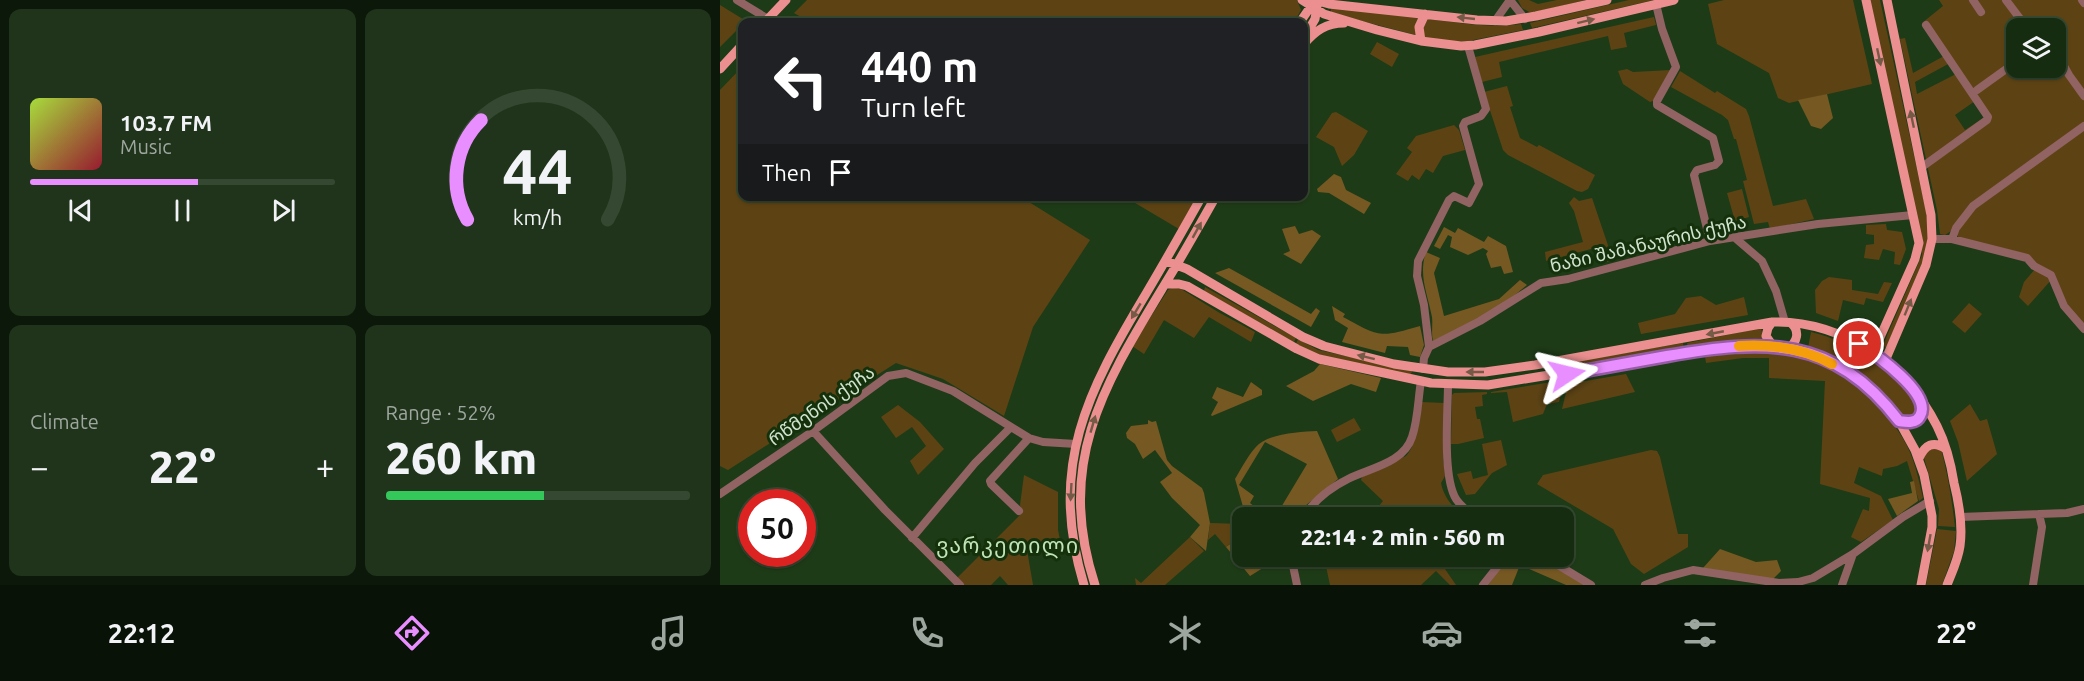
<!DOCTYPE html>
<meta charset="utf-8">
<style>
:root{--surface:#162c11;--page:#1f341a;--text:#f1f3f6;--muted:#9ea79f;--line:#354831;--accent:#e88eff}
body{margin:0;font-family:Ubuntu,"Noto Sans Georgian",sans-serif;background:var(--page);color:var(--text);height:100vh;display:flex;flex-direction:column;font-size:22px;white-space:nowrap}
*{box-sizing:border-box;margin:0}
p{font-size:20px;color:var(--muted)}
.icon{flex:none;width:33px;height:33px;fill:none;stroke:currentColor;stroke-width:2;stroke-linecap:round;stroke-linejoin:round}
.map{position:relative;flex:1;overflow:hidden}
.drawer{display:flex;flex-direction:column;gap:9px;padding:9px;background:#0c1809;width:720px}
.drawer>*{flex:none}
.hud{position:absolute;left:18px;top:18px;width:570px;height:183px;border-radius:12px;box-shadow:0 2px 4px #0004,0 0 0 2px var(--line);background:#202124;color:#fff;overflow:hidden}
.controls{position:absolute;left:1286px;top:18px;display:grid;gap:12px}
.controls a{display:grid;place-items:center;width:60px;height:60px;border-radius:12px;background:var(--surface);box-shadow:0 2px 4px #0004,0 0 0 2px var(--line);font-size:30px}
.speed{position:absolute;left:18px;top:489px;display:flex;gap:12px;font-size:30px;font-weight:700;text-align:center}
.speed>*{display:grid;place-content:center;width:78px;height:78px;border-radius:50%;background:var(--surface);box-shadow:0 2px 4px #0004,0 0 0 2px var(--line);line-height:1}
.speed .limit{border:9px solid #d22;background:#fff;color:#111}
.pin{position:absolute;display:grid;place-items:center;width:51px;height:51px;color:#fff;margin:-26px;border:3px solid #fff;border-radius:50%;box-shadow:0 2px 6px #0007}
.me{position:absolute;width:66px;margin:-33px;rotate:80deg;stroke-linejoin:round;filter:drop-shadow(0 0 4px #0008)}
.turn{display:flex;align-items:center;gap:21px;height:126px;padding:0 24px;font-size:27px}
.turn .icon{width:78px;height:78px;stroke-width:2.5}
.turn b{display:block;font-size:42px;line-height:51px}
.then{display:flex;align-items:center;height:57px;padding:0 24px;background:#0003;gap:12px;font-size:22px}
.big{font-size:45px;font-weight:800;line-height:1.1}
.drawer .widget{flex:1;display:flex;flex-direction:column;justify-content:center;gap:9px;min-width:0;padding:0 21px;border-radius:12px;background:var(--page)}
.drawer .dial{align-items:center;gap:0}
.dial svg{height:156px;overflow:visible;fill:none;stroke:var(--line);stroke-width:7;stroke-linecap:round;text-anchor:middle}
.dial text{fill:var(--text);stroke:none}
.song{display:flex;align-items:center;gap:18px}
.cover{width:72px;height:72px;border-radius:9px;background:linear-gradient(135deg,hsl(80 70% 55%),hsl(350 70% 35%))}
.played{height:6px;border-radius:3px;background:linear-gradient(90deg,var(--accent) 55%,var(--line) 55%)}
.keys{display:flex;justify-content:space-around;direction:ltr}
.heat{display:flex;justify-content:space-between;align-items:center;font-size:33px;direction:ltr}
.charge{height:9px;border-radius:4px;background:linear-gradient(90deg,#34c759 52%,var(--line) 0)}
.drawer .tiles{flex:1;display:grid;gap:9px;grid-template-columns:repeat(2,1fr)}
.trip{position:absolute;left:512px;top:507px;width:342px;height:60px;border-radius:12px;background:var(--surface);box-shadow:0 2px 4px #0004,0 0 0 2px var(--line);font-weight:800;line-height:60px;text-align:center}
.tabs{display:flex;height:96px;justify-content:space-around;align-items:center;background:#091207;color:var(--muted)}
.tabs .icon{width:42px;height:42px}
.tabs .current{color:var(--accent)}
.tabs b{font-size:27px;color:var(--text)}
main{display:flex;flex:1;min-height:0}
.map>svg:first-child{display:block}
.green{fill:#5d4314;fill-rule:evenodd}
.forest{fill:#765823;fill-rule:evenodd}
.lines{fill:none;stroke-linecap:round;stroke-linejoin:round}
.minor{stroke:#916363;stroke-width:8}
.major{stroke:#ec8f90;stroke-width:9}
.oneway{fill:#755b47}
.route-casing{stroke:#975ca6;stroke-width:15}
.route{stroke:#e88eff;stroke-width:10}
.slow{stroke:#f59e0b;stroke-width:10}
.labels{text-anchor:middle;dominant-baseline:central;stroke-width:6;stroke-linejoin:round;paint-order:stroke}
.street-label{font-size:18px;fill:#d2e4ce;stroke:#14310c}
.quarter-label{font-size:21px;letter-spacing:1.5px;fill:#c1e5b8;stroke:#14310c}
</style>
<main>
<section class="drawer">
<div class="tiles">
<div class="widget">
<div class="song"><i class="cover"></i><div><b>103.7 FM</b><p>Music</p></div></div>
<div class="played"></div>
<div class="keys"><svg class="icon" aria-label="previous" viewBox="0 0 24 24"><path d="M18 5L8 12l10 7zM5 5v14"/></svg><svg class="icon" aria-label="pause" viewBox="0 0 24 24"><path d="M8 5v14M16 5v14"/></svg><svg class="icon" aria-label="next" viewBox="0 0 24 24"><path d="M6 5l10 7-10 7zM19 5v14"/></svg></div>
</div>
<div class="widget dial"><svg viewBox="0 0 100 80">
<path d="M14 69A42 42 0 1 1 86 69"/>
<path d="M14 69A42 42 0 0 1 21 18" stroke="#e88eff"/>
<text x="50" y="56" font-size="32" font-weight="700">44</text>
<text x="50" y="72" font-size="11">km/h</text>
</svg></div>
<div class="widget"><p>Climate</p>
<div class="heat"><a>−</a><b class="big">22°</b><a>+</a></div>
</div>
<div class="widget"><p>Range · 52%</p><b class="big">260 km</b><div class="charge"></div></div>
</div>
</section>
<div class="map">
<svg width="1364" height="585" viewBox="0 0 1364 585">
<rect width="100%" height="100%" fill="#1e3b17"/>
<!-- green -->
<path class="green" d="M87,0H577L581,10L574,22H90L74,13Z
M798,0H809L818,4L837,0H866L811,13L802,8Z
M909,0H934L812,28L810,23Z
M1004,0H1133L1152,84L1069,103L1058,98L1049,73L997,44L988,4Z
M1148,0H1160L1206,211L1209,235L1205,256L1166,348L1163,345L1202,255L1201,242Z
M1219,0H1359L1364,7V122L1283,180L1237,221L1231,231L1225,235L1220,234L1217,210L1180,39L1185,38L1193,73L1224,56L1202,23L1223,6ZM1296,28H1335V68H1296ZM1230,63L1236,74L1197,94L1195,82ZM1255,101L1266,116L1245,130L1235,115Z
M0,5L26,21L0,47Z
M611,8L699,17L696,23V35L611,13Z
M934,17L936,25L904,33L907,47L891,50L888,36L779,62L782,77L762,82L755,57Z
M706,19C737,22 771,29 801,24L803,30L748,41L731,42L704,37L703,27Z
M657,42L679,54L672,67L650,54Z
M22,67V196L301,197L370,240L313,327L284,416L223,379L176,363L8,470L0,466V90Z
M907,69L913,72L951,70L933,101L930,102L903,84L898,71Z
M960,71L995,93L997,91L1026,109L1029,116L1053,206L1086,199L1094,219L1050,229L1048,222L1034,224L1023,181L1027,180L1016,139H1014L1008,120L1002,115L951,87Z
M787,86L793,106L790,107L800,138L817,147L819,145L875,175L868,189L862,192L857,191L788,155L783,150L764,92Z
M616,112L648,131L634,155L622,166L614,147L596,137L612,113Z
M734,125L739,130L745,150L723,156L713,173L706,169L699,180L692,175L688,181L676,174L692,152L687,148L696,136Z
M1364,129V327L1346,306L1334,276L1316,264L1238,237L1237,234L1250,212Z
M1022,189L1029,217L1015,221L1007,193Z
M405,197H477L459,229Z
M854,197L859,201L872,198L893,260L887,262L882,246L826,261L825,252L863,242L854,211L849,203Z
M1166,224L1167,230L1182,232L1186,249L1180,265L1174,264L1175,252L1163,249L1159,260L1144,258L1146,245L1154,244V235L1146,234V225Z
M1316,268L1332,279L1308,306L1299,297L1304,282Z
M1109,277L1132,280V290L1158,294L1164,282L1172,283L1163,302L1146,298L1144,305L1123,300L1118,321L1096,313L1095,290L1102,281Z
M485,287L576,338L574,342L484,291Z
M452,288L461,289L498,312L535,332L531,342L489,317L474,338L444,320L424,354L412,346L448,290Z
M981,296L996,305L1024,297L1028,315L921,334L918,323L955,314L966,298Z
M1249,303L1262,314L1245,333L1232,322Z
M1041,328L1044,342H1008L968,349L967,343Z
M1091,332C1136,343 1169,370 1198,405L1195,415L1189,418L1182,417C1157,385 1126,361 1088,348Z
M578,339L598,350L691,370L692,372L690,375L599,356L576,344Z
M963,343L964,349L827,372V366Z
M1016,352C1040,351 1065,352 1089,359C1128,371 1162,403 1182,437C1194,456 1198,477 1203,498L1199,501L1187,461L1177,466L1163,469L1162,476L1139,467L1134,483L1161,496L1173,520L1141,542L1131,537L1143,509L1149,511L1150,498L1100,484L1105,381L1049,378V358H1023L986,363L985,356Z
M906,374L915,392L842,409L848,384Z
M844,380L839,402L827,404L823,414L793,422L787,392L771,393V392Z
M767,392V394L762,395L763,406L755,407L757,419H760L764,438L738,444H731L732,395L734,393Z
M700,402L725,403L723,456L725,476L721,483C724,498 733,507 744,517H650L663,501L641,480L642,477L686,456C698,443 698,419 700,402Z
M1250,404L1260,421L1267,419L1277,454L1247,481L1238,442L1230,421Z
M178,405L200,422L224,449L198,475L190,461L206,446L192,427L176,438L161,417Z
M634,418L641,430L617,442L611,430Z
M781,440L787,465L772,473L755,494L746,495L737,474L751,471L753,479L768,475L762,444Z
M1215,448L1221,449C1228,475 1232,501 1235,527L1218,526L1219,509L1204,458L1206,452Z
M931,450L937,451L940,457L958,534H968V547L924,574L911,564L893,529L817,484L823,475Z
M304,475L338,492V530L341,545L307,550L313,585H288L280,576L271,585H243L237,578L302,513L300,505Z
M490,523L522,524V526H513V533L522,534V540H514L506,547L495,534L488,540Z
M1217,529L1236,531L1234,551L1222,585H1206Z
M470,537L484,551L445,585H416L415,578L421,583Z
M604,557H736L725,569L736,585H730L716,571L701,585H610Z"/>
<!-- forest -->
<path class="forest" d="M1107,94L1113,118L1101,129L1091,126L1078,100Z
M614,174L621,177L626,190L651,203L644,214L609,193L598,192L597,189Z
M575,226L579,234L592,230L601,236L581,264L563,254L570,251L562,229Z
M724,227L735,233L738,228L764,242L768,236L786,246L793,272L784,274L781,266L771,268L766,254L768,251L763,248L748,255L730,247L732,237L728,235L720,249L714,246Z
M706,252L720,258L714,273L724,316L779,299L800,280L807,285L778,309L713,341C711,333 713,325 712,317C708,295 698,275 706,252Z
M509,268L591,314L596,308L600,311L591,327L495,273Z
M612,306L625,314L623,317C660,337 659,338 700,326L704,345L700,357L690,355L688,347L667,346L665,353L622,342L628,328L615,320Z
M600,364L661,378L656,392L631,384L593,401L566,386L594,371Z
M531,382L542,390V395L492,416L491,415L498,402L492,398L497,387L523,397Z
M428,420L432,422L436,421L447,460L452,466L482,488L484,493L490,523L486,551L470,537L480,525L452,498L440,482L452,473L435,450L423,459L415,444L407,438L406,433L411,426L428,424Z
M597,431L618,479L585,506L577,517H526L515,479C521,469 527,457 535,448C547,433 580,432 597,431ZM545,442L587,464L560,509L545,515L530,503L534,496L519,485Z
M1194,481L1198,501L1177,516L1168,499L1192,493L1190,482Z
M517,539L522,540V556L550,557L551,563L530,576L506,547Z
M1000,549L1036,562L1057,560L1061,571L1053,579L983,568Z
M790,556L816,557L867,585H846L800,565L792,585H768Z"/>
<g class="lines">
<!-- minor -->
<path class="minor" d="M17,0L48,19
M1253,0L1261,12
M1286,0L1307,28
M1362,0L1364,3
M936,4L942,29L956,67L937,101V105L993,138L999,161L995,165L977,170L974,175L990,241
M775,21L790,0L805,19
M1335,50L1349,75L1364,96
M1257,90L1296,62
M1202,167L1267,120L1268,117L1206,25
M1014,237L1042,261L1056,291L1065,322
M1212,239H1232L1307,258L1314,266L1331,275L1344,306L1364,329
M1232,239L1236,228L1253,206L1364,126
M709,347L704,305L697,276L698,261L729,200L734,196L749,203L759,184L743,126L745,122L761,116L766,109L748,46
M703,369L704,358L709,347L760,321L821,283L848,279L990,241L1098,224L1193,215
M728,384C728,411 722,476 736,499C740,505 750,514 757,518
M93,431L165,510L240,585
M0,494L93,431L168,376L186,373L233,391L309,438L323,442L356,444
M299,511L271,484L270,481L309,438
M1240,517L1347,513L1364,509
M583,518C594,500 610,488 628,479C650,468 684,463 692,437C698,420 698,399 701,381
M192,538L255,463L290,428
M571,556L577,585
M823,556L871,585
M763,585L786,556
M925,585L943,578L973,570L1059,583L1078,582L1093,578L1133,554L1183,517L1210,501
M1122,585L1133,554
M1313,585L1322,527L1319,514"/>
<!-- major -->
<path class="major" d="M582,0L604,14L657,30L701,41L741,46L755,45L819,32L954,0
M594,0L609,4L757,20L786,21L816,16L887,0
M1146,0L1199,243L1195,259L1153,353
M45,22L66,0
M580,22L594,2
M584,38L595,19L597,6
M701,41L699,27L705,14
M584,44C595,31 606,23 624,23
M0,69L22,45
M446,261L467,269L583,337L604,346L674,364L728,372H765L815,365L1052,322C1122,320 1186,365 1217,426C1226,444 1231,464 1234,483C1239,503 1243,525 1240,546C1238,560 1232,572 1227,585
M445,284H459L467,286L577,349L599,359L711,383L768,385L981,350L1030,345L1067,348L1096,356L1129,374L1154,393L1179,421L1195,450L1204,475L1212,516V527L1201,585
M1052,322L1048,328L1046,336L1053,346
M1067,348C1078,343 1080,331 1071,323
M1165,361L1206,265L1212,239L1211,215L1167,0
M1179,421C1195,424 1204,418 1201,401
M1199,458C1205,445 1213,440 1226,449
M364,585C328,466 367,392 427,292C446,260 464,228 482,196
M375,585C335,462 384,385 445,284C463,255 479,226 496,196"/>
</g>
<!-- one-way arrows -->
<defs><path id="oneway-solid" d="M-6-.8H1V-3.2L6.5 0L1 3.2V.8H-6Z" transform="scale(1.5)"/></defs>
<g class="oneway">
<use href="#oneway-solid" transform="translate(746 18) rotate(-174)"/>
<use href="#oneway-solid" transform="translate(866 21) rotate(-14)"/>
<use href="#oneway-solid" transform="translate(1159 57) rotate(78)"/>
<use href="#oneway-solid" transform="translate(1192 119) rotate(-102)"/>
<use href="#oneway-solid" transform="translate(477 230) rotate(-61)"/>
<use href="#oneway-solid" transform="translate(1188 307) rotate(-68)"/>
<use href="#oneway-solid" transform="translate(416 311) rotate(121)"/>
<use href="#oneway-solid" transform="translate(995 333) rotate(169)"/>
<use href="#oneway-solid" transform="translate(646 357) rotate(-166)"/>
<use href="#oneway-solid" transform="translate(755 372) rotate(-180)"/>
<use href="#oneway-solid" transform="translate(373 424) rotate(-74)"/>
<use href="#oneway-solid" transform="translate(351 492) rotate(93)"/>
<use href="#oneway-solid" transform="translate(1209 543) rotate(100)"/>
</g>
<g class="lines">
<!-- route casing -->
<g class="route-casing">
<path id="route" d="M847,374C880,368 913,362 947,356C1044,339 1113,335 1179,421C1186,422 1196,424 1200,416C1213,394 1155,354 1139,344"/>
</g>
<!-- route -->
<use href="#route" class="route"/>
<!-- slow -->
<path class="slow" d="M1019,346C1051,344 1083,348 1112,364"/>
</g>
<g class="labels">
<!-- street labels -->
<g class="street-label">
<text transform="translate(928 243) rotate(-13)">ნაზი შამანაურის ქუჩა</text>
<text transform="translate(101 405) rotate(-35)">რწმენის ქუჩა</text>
</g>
<!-- quarter labels -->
<g class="quarter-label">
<text x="288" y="545">ვარკეთილი</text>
</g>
</g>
</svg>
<div class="controls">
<a><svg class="icon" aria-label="layers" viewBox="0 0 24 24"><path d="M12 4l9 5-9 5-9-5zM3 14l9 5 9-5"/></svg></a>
</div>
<div class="speed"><div class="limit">50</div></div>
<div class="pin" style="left:1139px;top:344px;background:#d93025"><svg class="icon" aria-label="arrive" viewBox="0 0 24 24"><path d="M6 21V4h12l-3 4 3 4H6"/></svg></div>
<svg class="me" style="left:847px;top:374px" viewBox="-20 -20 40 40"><path d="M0-17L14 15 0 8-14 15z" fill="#e88eff" stroke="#fff" stroke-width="4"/></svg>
<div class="trip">22:14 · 2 min · 560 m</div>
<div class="hud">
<div class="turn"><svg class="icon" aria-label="left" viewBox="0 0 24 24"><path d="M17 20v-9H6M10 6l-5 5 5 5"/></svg><div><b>440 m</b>Turn left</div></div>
<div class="then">Then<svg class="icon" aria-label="arrive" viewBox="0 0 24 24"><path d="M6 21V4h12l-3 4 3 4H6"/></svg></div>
</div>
</div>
</main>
<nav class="tabs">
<b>22:12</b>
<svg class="icon current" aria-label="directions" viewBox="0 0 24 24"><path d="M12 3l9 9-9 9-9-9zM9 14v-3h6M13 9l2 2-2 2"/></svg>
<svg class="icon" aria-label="music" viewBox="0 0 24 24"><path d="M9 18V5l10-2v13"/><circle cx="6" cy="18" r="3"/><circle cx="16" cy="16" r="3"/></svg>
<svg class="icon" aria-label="phone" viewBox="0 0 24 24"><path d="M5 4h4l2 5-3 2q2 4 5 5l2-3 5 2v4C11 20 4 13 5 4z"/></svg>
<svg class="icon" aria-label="climate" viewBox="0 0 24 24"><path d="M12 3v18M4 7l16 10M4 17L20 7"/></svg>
<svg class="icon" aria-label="car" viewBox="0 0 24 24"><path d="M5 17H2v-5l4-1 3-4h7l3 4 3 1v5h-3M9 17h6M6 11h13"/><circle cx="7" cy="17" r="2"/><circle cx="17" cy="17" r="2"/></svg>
<svg class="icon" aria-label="filters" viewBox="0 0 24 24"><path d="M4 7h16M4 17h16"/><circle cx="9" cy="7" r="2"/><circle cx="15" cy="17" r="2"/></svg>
<b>22°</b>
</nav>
